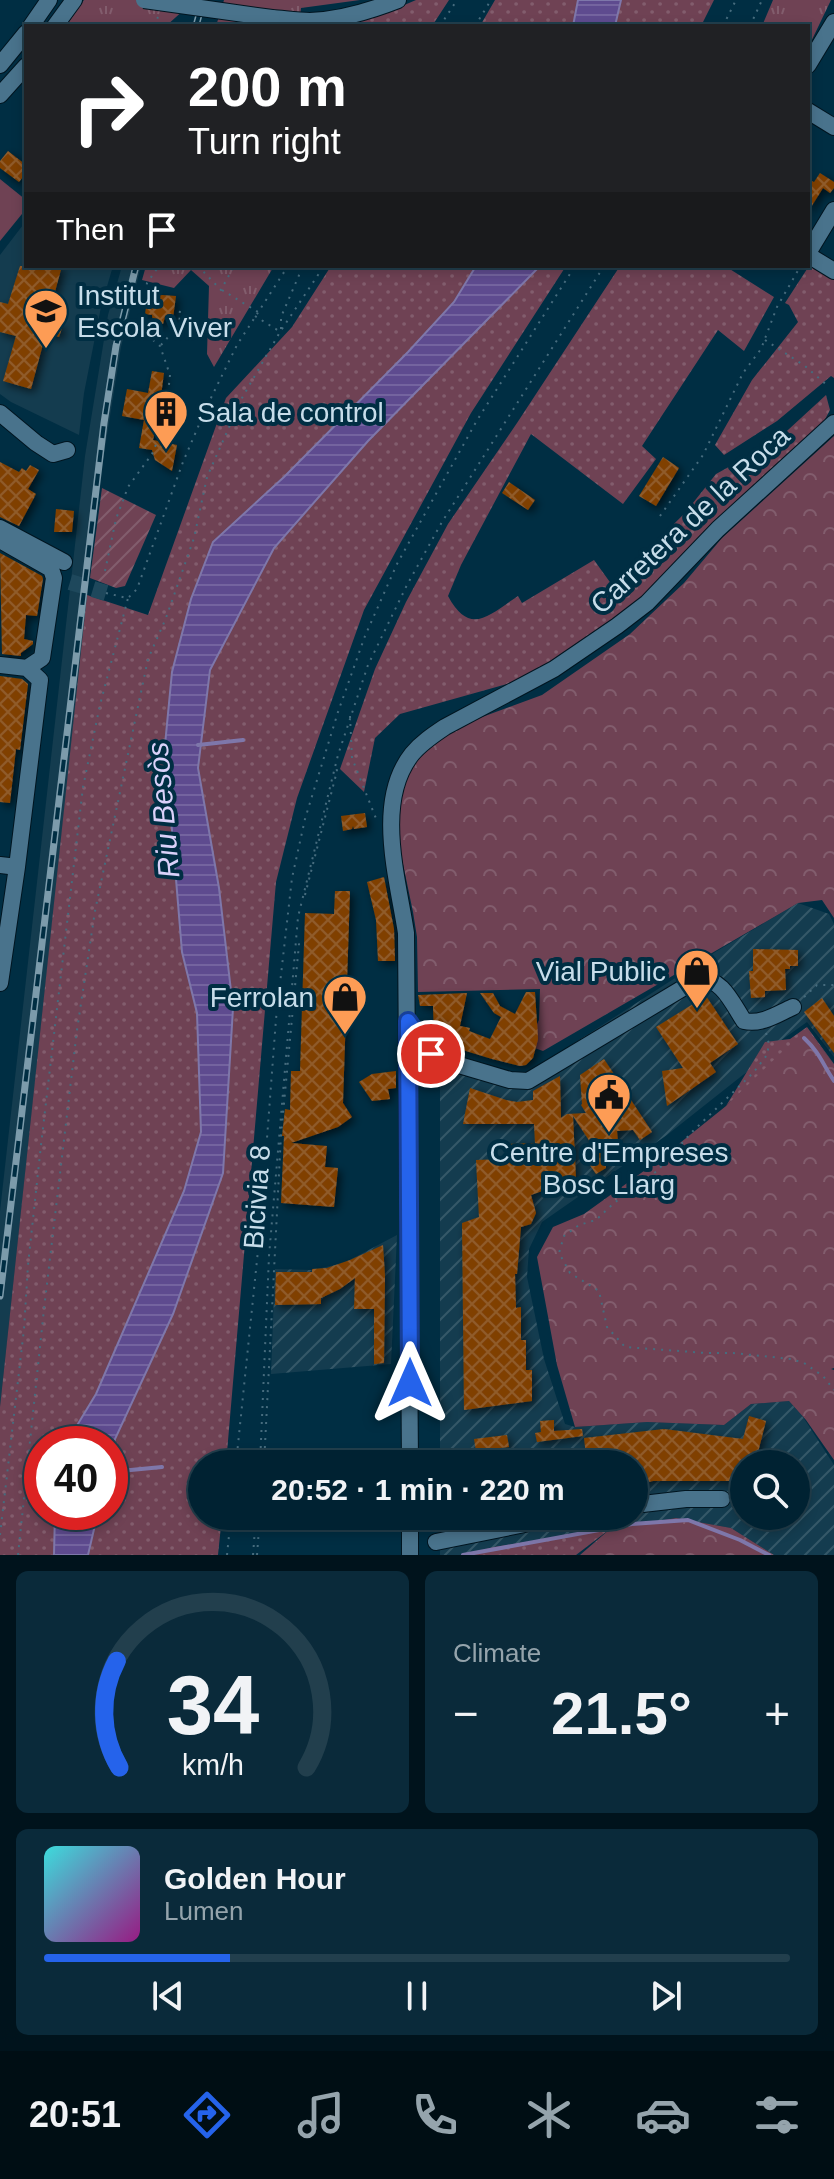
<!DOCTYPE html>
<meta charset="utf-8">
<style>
:root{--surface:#002232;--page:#0a2a3a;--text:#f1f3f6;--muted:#95a4ac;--line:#223f4d;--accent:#2563eb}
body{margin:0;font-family:Arial,sans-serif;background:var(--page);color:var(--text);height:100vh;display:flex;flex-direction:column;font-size:30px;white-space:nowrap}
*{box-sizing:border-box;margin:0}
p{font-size:26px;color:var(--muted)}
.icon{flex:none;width:44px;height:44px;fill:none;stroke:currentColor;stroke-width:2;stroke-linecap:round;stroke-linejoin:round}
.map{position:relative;height:1555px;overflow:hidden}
.panel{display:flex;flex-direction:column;gap:16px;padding:16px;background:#00131c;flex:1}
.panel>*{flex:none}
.hud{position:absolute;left:24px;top:24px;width:786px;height:244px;border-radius:0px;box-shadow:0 4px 12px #0003,0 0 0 2px var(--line);background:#202124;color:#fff;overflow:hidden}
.controls{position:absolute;left:730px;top:1450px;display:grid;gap:16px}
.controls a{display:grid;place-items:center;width:80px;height:80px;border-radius:50%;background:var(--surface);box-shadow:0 4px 12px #0003,0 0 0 2px var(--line);font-size:40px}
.speed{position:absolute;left:24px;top:1426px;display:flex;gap:16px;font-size:40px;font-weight:700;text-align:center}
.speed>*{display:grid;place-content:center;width:104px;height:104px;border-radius:50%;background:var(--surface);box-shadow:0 4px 12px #0003,0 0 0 2px var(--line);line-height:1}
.speed .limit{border:12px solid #d22;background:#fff;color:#111}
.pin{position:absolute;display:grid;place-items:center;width:68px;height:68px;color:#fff;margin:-34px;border:4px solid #fff;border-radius:50%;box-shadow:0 2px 8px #0007}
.me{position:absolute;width:88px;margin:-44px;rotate:0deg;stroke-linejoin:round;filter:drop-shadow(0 0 6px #0008)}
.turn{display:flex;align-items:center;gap:28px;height:168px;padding:0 32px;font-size:36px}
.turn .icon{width:104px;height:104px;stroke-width:2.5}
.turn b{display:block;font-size:56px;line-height:68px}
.then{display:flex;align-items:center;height:76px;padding:0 32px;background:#0003;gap:16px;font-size:30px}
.big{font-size:60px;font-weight:600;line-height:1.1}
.panel .card{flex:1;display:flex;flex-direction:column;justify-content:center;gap:12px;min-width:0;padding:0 28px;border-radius:12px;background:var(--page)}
.panel .dial{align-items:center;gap:0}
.dial svg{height:208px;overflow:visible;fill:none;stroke:var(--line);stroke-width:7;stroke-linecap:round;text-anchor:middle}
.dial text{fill:var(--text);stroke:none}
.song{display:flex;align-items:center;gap:24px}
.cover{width:96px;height:96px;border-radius:12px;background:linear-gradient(135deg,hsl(180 70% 55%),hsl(310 70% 35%))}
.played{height:8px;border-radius:4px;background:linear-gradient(90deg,var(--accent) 25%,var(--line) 25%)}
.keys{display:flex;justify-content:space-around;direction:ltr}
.heat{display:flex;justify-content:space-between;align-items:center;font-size:44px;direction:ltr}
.panel .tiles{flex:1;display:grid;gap:16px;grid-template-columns:1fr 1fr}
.card:last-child{grid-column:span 2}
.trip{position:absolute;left:188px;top:1450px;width:460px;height:80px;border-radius:40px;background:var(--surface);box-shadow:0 4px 12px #0003,0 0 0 2px var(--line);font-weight:600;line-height:80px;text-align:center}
.dock{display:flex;height:128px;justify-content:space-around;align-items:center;background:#000e14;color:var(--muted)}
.dock .icon{width:56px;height:56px}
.dock .active{color:var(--accent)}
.dock b{font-size:36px;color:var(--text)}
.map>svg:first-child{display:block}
.built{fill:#143c4f}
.industrial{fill:url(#industrial-furrows);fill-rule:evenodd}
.grass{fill:url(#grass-dots)}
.forest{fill:url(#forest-crowns)}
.park{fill:url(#park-tufts)}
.garden{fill:url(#garden-furrows)}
.pitch{fill:#6f4254}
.water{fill:url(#water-rules);stroke:#7e77aa;stroke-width:2}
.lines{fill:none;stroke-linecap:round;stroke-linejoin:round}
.stream{stroke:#7e77aa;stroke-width:4}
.building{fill:url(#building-cross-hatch);filter:url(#shadow)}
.minor-tunnel{stroke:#1e485c;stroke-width:16;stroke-dasharray:16 8;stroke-linecap:butt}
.minor-casing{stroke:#011520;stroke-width:18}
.path{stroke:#466c7e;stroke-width:2;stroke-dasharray:2 6;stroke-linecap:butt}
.minor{stroke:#49738c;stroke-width:16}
.rail-casing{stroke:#7c9bab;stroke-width:7}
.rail{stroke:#002e43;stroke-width:4;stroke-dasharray:12;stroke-linecap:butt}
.minor-bridge-casing{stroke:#011520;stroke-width:18;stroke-linecap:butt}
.minor-bridge{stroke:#49738c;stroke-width:16}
.route-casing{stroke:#184099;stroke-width:20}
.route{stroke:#2563eb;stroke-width:14}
.labels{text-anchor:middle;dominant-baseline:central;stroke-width:8;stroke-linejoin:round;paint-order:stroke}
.poi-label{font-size:28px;fill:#c7ddea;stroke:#002e43;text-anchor:start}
.street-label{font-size:28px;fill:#c7ddea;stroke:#002e43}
.water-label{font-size:30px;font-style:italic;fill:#dad1f9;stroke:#002e43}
</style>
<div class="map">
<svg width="834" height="1555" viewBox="0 0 834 1555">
<defs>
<pattern id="industrial-furrows" width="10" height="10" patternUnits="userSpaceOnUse" patternTransform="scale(2)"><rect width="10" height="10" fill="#143c4f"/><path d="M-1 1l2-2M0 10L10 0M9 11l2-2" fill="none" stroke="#355868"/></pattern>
<pattern id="grass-dots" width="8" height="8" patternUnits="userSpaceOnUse" patternTransform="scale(2)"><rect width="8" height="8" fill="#6f4254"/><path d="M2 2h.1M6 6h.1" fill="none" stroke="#825d6d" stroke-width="1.8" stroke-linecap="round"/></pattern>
<pattern id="forest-crowns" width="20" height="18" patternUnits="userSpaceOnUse" patternTransform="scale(2)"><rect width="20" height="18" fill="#6f4254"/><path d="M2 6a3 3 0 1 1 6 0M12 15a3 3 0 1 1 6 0" fill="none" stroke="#825d6d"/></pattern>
<pattern id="park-tufts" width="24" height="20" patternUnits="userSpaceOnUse" patternTransform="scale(2)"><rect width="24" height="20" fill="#6f4254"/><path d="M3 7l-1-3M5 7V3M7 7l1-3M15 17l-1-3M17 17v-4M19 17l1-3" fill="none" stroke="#825d6d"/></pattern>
<pattern id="garden-furrows" width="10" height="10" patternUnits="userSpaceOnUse" patternTransform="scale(2)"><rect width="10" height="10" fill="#6f4254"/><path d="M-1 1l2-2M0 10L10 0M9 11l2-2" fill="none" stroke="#825d6d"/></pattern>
<pattern id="water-rules" width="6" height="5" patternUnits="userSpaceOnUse" patternTransform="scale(2)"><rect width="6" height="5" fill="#5e4b8f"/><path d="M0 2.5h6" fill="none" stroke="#74649f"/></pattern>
<pattern id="building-cross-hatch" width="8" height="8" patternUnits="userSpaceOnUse" patternTransform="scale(2)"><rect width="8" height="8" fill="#804105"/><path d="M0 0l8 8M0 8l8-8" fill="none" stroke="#905c2a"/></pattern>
<filter id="shadow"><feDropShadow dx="3.5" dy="3.5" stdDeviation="4" flood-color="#0009"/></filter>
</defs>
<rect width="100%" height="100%" fill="#002e43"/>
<!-- built -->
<path class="built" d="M26,221V266H113L101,307L84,393L79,435L11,402L0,394V255Z
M122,266H141L121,347L100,479L0,1407V1211L85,456L108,315Z"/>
<!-- industrial -->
<path class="industrial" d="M798,903L829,914L834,924V1057L807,1022L773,1046L758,1063L667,1135L542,1222L529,1249L527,1277L544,1359L565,1424L575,1427L647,1422L724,1425L751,1404L789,1401L803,1417L834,1465V1555H774L731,1528L676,1518L494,1547L463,1555H440V1516H634V1464H440V1052L507,1072L528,1073L717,951ZM744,1464H796V1516H744Z
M397,1235L391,1364L271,1374L275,1269L312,1270L344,1263Z"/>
<!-- grass -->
<path class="grass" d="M416,0H449L432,26H340L337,24L381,15Z
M495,0H578L573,26H480Z
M621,0H714L701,26H615Z
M331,266H476L454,302L408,352L284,477L213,542L191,599L172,672L165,745L182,952L197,1013L201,1132L184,1191L96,1394L71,1437L69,1444H42V1512H55L54,1555H0V1407L87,595L148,615L226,398L292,327Z
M540,266H566L471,413L364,610L297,798L276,882L226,1464H202V1516H222L218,1555H88L98,1512H110V1460L115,1439L173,1314L233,1008L219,888L198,768L210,670L274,548L368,441Z
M620,266H725L774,297L744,351L718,330L642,446L656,459L623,504L531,434L461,565L448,596C470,637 489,615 518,596L522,603L594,560L612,585L685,513L716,474L776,441L826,395L830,410L822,425L719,517L642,600L537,671L507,684L400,714L375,738L364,792L340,769L375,669L406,602L448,524L517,423Z
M809,266L834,280V378L831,376L777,421L724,455L715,445L752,380L798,322L789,305L785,303Z
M807,1027L834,1064L808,1031L726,1106L765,1042L790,1039Z
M610,1529L576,1555H463L494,1547Z"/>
<!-- forest -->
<path class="forest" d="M834,436V918L822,900L798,903L543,1051L526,1045L539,1020L540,989L418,992L417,937L413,912L398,840L400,759L414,742L542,695L630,634L684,583L722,538Z
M808,1030L834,1064V1368L831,1369L834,1370V1460L806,1420L789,1401L751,1404L724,1425L647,1422L575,1427L557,1365L537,1257L553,1227L584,1214L655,1163L726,1106L783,1051Z
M676,1518L731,1528L774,1555H580L610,1529Z"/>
<!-- park -->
<path class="park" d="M84,0H195L166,26H66Z
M224,0H360L301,8L299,26H216Z
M773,0H831L808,48V26H762Z
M146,266H274L214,367L207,354L209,286L191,270L174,288L142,280Z"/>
<!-- garden -->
<path class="garden" d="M102,488L156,515L125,586L116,588L90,578Z"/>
<!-- pitch -->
<path class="pitch" d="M0,179L26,200V209L0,241Z"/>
<!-- water -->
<path class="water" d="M578,0H621L615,26H573Z
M476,266H540L368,441L274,548L210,670L198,768L219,888L233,1008L223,1173L173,1314L115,1439L110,1460V1444H69L70,1437L96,1394L184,1191L201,1132L197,1013L182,952L165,745L172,672L191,599L213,542L284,477L408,352L454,302Z
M55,1512H98L88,1555H54Z"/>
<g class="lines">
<!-- stream -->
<path class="stream" d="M198,745L243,740
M804,1038C820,1053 822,1063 834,1081
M110,1472L162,1467
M463,1555L632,1524L688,1520L740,1540L769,1555"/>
</g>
<!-- building -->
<path class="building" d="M8,151L26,165V173L19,182L0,168V161Z
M820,173L834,182V188L830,193L823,188L808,212V179L814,182Z
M20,266H62L47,321L63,325L59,337L46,333L31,389L3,381L16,336L0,332V302L8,304Z
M148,294L176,296L173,318L165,317L163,324L153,322L152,315L145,314Z
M152,371L164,373L161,396L163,397L153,440L177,445L172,471L155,460L152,450L139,448L144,420L122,416L127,389L148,393Z
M663,457L679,468L656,506L639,496Z
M0,462L19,472L22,468L26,471L30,465L39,470L28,489L36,494L19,526L0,517Z
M509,482L535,500L528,510L502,493Z
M56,509L74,511L72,532H54Z
M0,553L42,576L43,579L37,616L26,615L24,639L33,641V644L21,653V656L2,654Z
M0,676L22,679L28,684L20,750L16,749L10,803L0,802Z
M365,813L367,827L354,829L353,826L352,829L343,831L341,816Z
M384,877L394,929L395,961H378L376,920L367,882Z
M335,891H350L343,1103L352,1117L338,1127L291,1143L327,1146L325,1167L338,1168L334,1207L281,1203L284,1136H282L285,1109L290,1110L291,1071H300L305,913L334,914Z
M753,949L798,950V966H790V969H785L786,990L765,991V997L751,998L749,971H753Z
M526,992H535L538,1039L533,1058L526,1065L520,1066L492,1059L443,1044H438L434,1039L433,1006H420L418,995L467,993L460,1026L470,1028L469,1031L490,1039L501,1017L494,1013L480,993H493L500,1006L515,1014Z
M706,996L738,1044L710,1063L716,1072L667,1106L662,1071L683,1068L656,1027Z
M822,998L834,1016V1053L804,1012Z
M604,1059L652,1132L640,1140L633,1130L617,1131L618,1142L603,1144L606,1168L596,1174L585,1158L596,1151L573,1116L576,1179L531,1195L536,1213L531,1224L521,1227L517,1274H515L516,1308L521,1307V1340H526V1370H532V1401L464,1410L462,1223L479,1217L476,1160L507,1159V1144L535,1143L534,1124H463L470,1088L506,1100L517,1102L533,1100V1091L560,1076L561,1118L567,1114L586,1113L581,1105L582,1104L580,1075Z
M396,1071V1088L388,1089L390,1099L372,1101L359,1082L372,1074Z
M383,1245L385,1276L384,1363L374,1364V1309H354L355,1278L340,1289L321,1298V1304L275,1305L276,1272H312V1269L327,1268L350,1260Z
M749,1416L766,1421L755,1464H744V1490L731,1486L732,1481H653L634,1485V1464H587L584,1438L664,1429L743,1439Z
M554,1420V1431L582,1429L583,1436L537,1442L535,1433L541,1432L540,1421Z
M507,1435L509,1447L476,1451L474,1439Z"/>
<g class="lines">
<!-- minor-tunnel -->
<path class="minor-tunnel" d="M70,582L106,593"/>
<!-- minor casing -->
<g class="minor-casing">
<path id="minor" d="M272,18C285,19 298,21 310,21C340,20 370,11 398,0
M31,26L49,0
M55,26L74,0
M0,65L26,33
M808,65L834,22
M0,95L26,66
M808,111L834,127
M808,253L834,210
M808,255L834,271
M0,413L36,443L53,454L67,450
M0,528L64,562
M0,540L51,569L54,578L42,658L27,668
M0,665L27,668
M0,865L17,867
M0,983L17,867L40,680L27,668
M408,1021L431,1054
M438,1063L459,1065L510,1080L528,1081L698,979C722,977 732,1003 744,1021C762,1025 777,1014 793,1007
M410,1464L406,933C398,879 374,802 412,754C421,743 433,735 445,727L554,669L617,626L647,603L718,529L834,423
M634,1505L686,1499H722
M436,1542L564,1516
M410,1555V1516"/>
</g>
<!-- path -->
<path class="path" d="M154,26L158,17
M440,26L457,0
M475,26L491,0
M723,26L736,0
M750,26L762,0
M198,266L221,290L234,266
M222,290L258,312
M255,316L279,331
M281,329V317L303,266
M765,340L805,366L828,386
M161,345L178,326L181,312L174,311
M660,516L703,455L743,373L761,349L777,307L800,267
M105,571L116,519L128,487L152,454L165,423L170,375L160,346L140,329L147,283L159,266
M106,593L127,598
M129,597L137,589L183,462L207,406L237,345L288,266
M350,716L352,758L377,821
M305,895L337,771L336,766
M804,997L817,985H834
M766,1033L769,1044L767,1055L753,1073L692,1132L657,1171L614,1203L596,1220L579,1225L564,1236L559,1253L570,1273L599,1291L607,1327L625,1347L706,1353H733L791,1359L804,1363L823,1376L834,1390
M236,1464L260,1231L276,1019L292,878L305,819L338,712L365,636L397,564L476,422L575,266
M260,1464L269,1256L298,917L338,755L368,665L407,585L442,522L604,266
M264,1464L281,1135L299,944L298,938
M0,1535L24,1329L28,1265L41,1145L83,787L100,705L128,598
M18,1555L44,1309L77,1030L95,911L148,659L166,618L194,538L207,477L242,398L280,332L324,266
M227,1555L231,1516
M253,1555L256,1516
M257,1555L260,1516"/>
<!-- minor -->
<use href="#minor" class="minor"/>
<!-- rail casing -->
<g class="rail-casing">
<path id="rail" d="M196,26L203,0
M0,1296L104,423L116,346L136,266"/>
</g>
<!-- rail -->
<use href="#rail" class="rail"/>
<!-- minor-bridge casing -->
<g class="minor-bridge-casing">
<path id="minor-bridge" d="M144,0L272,18"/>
</g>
<!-- minor-bridge -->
<use href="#minor-bridge" class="minor-bridge"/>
</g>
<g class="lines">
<!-- route casing -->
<g class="route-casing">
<path id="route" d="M410,1383L408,1021L431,1054"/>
</g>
<!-- route -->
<use href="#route" class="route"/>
</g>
<!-- icons -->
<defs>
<g id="school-pin" transform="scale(2.3)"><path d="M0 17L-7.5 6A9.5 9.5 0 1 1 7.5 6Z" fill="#fd9c55" stroke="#002e43"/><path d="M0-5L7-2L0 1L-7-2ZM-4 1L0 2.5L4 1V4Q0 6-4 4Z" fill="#111"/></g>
<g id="building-pin" transform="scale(2.3)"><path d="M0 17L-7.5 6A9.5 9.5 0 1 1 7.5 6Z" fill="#fd9c55" stroke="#002e43"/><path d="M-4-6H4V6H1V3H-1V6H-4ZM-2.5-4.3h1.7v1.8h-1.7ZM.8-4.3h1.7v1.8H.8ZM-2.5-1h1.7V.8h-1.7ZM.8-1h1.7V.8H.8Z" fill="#111"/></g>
<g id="shop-pin" transform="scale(2.3)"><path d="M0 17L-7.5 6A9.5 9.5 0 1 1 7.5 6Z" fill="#fd9c55" stroke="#002e43"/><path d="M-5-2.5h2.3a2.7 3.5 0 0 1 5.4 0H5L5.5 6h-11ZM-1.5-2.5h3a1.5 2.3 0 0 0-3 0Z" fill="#111"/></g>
<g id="civic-pin" transform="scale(2.3)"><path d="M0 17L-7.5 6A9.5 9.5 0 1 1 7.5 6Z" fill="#fd9c55" stroke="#002e43"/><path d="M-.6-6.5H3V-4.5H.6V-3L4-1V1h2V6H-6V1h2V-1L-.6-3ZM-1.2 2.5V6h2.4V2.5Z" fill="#111"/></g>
</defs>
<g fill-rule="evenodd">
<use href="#school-pin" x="46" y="311"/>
<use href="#building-pin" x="166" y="412"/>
<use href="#shop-pin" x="697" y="971"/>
<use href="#shop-pin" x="345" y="997"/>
<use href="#civic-pin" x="609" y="1095"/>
</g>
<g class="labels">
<!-- poi labels -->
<g class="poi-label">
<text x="77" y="295">Institut<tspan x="77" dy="32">Escola Viver</tspan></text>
<text x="197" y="412">Sala de control</text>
<text x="666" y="971" text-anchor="end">Vial Public</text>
<text x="314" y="997" text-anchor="end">Ferrolan</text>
<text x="609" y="1152" text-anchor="middle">Centre d'Empreses<tspan x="609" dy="32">Bosc Llarg</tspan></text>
</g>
<!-- street labels -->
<g class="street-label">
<text transform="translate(690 520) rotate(-43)">Carretera de la Roca</text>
<text transform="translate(257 1197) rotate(-86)">Bicivia 8</text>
</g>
<!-- water labels -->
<g class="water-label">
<text transform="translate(163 810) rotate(-95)">Riu Besòs</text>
</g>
</g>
</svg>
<div class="controls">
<a><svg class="icon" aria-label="search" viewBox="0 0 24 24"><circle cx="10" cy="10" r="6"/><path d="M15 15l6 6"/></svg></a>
</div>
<div class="speed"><div class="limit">40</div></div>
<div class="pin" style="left:431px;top:1054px;background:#d93025"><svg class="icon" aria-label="arrive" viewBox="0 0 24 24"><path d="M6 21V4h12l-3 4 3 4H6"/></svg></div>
<svg class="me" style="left:410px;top:1383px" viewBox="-20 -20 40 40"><path d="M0-17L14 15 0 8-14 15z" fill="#2563eb" stroke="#fff" stroke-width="4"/></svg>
<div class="trip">20:52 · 1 min · 220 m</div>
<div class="hud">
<div class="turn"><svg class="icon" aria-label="right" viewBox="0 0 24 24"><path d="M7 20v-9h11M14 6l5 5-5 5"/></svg><div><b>200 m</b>Turn right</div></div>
<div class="then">Then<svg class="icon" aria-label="arrive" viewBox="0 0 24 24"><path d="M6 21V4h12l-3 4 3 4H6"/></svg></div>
</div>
</div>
<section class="panel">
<div class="tiles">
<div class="card dial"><svg viewBox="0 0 100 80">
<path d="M14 69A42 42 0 1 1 86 69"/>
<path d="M14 69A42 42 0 0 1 13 28" stroke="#2563eb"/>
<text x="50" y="56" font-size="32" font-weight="700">34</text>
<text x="50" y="72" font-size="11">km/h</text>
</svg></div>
<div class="card"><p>Climate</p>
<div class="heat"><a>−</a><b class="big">21.5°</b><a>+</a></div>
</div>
<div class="card">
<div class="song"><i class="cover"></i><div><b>Golden Hour</b><p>Lumen</p></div></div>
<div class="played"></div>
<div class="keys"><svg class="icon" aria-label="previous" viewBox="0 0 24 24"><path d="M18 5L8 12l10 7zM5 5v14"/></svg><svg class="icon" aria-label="pause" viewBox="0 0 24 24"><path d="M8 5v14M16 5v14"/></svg><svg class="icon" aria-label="next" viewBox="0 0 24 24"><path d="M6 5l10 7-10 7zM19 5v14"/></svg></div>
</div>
</div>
</section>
<nav class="dock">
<b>20:51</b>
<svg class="icon active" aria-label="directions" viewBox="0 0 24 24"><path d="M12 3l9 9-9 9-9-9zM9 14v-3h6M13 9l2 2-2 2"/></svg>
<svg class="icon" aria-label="music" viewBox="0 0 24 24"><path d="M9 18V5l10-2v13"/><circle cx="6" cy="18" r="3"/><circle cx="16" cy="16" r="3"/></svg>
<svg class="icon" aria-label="phone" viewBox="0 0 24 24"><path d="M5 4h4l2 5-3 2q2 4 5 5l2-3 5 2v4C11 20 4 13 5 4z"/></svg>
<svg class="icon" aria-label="climate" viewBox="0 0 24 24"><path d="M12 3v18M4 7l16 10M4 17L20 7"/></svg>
<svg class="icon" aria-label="car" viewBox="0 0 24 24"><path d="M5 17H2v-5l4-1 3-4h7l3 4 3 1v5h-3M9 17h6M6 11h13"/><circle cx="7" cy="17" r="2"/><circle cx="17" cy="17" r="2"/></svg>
<svg class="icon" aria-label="filters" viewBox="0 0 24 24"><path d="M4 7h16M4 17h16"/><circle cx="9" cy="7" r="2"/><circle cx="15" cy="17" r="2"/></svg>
</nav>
